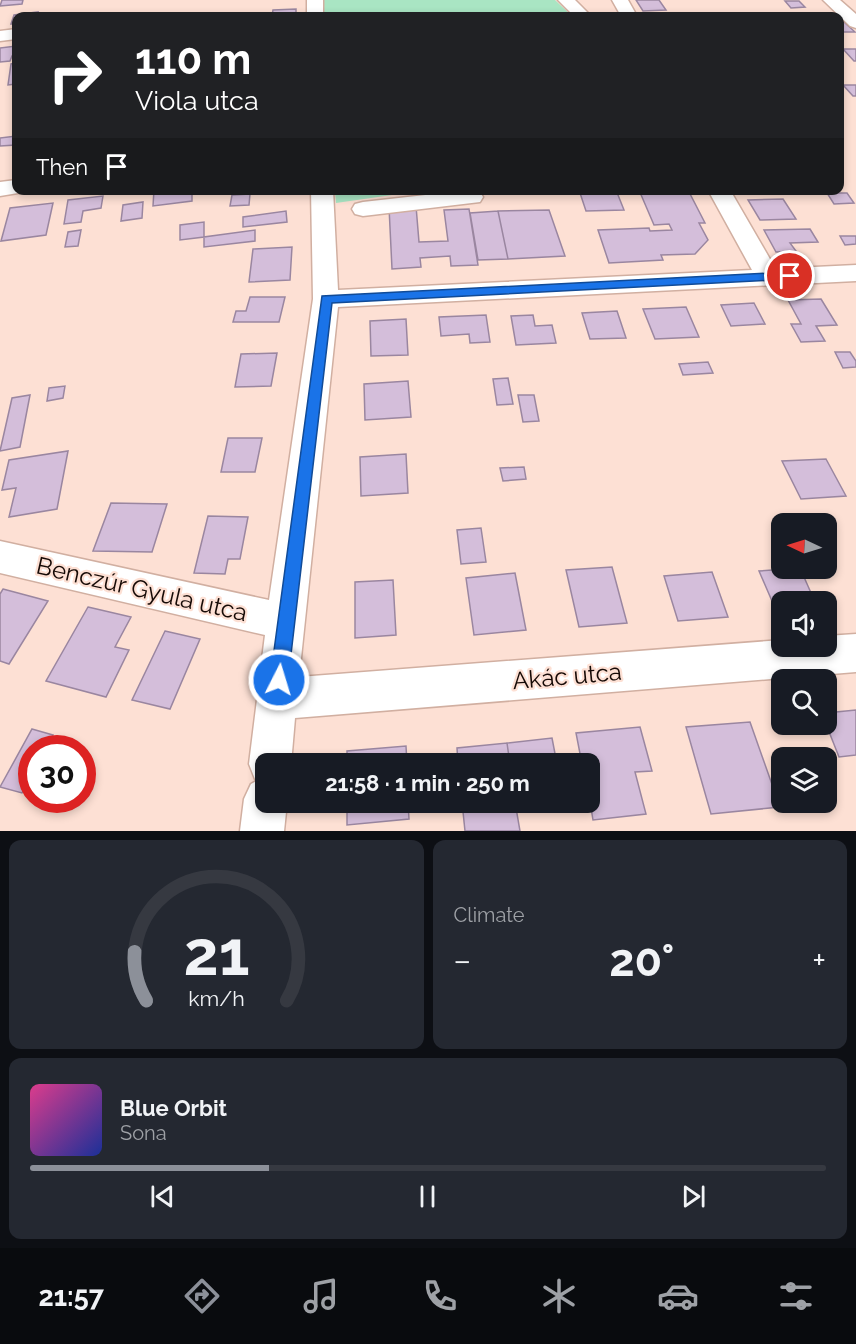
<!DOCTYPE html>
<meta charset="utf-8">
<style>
:root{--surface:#171b24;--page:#242831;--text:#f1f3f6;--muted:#9ea1a6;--line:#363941;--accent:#8c9099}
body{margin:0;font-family:Raleway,sans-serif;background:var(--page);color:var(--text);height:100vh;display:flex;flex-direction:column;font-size:22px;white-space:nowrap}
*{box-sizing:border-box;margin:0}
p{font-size:20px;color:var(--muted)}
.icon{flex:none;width:33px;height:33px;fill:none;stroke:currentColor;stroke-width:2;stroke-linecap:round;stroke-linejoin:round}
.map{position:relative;height:831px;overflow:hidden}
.details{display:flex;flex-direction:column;gap:9px;padding:9px;background:#0d0f14;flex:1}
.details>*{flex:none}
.hud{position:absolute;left:12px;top:12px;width:832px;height:183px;border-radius:12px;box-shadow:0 3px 9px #0003;background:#202124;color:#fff;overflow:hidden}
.needle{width:39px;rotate:274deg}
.controls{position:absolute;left:771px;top:513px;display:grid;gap:12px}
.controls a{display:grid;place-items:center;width:66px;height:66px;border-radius:12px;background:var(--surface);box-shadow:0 3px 9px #0003;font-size:30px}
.speed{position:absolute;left:18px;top:735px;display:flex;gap:12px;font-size:30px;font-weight:700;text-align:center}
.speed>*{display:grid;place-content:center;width:78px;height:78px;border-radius:50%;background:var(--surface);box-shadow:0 3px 9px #0003;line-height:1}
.speed .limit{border:9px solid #d22;background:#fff;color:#111}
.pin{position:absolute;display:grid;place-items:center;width:51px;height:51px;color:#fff;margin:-26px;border:3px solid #fff;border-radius:50%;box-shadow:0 2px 6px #0007}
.me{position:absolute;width:66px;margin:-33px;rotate:5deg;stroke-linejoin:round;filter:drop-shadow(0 0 4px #0008)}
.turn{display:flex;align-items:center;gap:21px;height:126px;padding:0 24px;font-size:27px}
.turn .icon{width:78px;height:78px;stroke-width:2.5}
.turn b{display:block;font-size:42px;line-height:51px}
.then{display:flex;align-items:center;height:57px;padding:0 24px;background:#0003;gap:12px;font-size:22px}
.big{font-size:45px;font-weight:700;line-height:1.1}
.details .card{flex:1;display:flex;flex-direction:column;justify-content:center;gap:9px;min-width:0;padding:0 21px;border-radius:12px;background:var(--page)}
.details .dial{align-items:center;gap:0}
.dial svg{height:156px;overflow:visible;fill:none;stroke:var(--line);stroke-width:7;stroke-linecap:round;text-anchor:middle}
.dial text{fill:var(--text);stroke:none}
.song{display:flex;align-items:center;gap:18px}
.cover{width:72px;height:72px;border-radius:9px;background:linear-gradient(135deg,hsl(330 70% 55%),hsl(230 70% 35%))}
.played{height:6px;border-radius:3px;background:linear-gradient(90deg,var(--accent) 30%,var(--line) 30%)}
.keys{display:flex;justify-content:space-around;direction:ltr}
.heat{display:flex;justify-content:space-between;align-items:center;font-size:33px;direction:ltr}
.details .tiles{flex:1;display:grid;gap:9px;grid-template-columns:1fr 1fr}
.card:last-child{grid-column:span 2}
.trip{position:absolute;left:255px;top:753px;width:345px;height:60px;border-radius:12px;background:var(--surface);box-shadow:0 3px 9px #0003;font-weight:700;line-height:60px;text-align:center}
.dock{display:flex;height:96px;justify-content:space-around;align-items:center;background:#090b0e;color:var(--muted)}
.dock .icon{width:42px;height:42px}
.dock .on{color:var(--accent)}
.dock b{font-size:27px;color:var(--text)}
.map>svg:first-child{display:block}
.green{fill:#a9e5c3}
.building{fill:#d4beda;stroke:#9a86a0;stroke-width:1.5}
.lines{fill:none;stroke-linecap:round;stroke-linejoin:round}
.minor-casing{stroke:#d1afa1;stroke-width:3}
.minor{fill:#fff;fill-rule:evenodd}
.route{fill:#1a73e8;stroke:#114b97;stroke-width:1.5}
.labels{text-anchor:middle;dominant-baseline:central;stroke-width:4.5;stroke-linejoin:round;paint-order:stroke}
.near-street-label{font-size:24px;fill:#160a06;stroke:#fde0d4}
</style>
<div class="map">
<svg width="856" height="831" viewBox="0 0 856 831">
<rect width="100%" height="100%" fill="#fde0d4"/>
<!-- green -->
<path class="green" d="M322,0H555L572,16H323Z
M335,191V190L420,191L336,203Z"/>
<!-- building -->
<path class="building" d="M2,0H23L22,4L0,6Z
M636,0H659L666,10L643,11Z
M785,1H799L805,7L791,8Z
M296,9V16H272L273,10Z
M38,12L37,16H16V24H11L14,15Z
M840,22H844L855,32H842Z
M16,46V55L12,56L10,61L0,62V48Z
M843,49H856V61H854Z
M16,63V84L8,85L11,64Z
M843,85H856V96H853Z
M16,136V145L0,146V138Z
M154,190H192V201L153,206Z
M579,190H616L624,210L586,211Z
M639,190H688L705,223H699L708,240L695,254L661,255L663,260L609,263L598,230L649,228L650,231L672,230L669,224L654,225Z
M827,193H847L854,203L834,204Z
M250,194L249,205L230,206L232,195Z
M103,196L101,208L83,211L81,222L64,224L68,200Z
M783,199L796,219L760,220L748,200Z
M143,202L142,218L121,221L123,205Z
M53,203L46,235L1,241L10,208Z
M416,206L419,242L448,241L444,210L469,209L478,265L451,266L450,256L420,258L421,267L392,269L389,207Z
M549,210L565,256L508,259L498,211Z
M286,211L287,222L243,227V217Z
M498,211L508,259L478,260L470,213Z
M204,222V237L180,240V225Z
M810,229L818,242L790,243L796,251L776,252L764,230Z
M81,230L78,246L65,247L68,232Z
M255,230V241L204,247V237Z
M840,236H856V244L845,245Z
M292,247L290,280L249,282L253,249Z
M250,297H285L279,322H233L236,311H246Z
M821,299L837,325L816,326L825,341L801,342L791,324H801L788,300Z
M754,303L765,324L731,326L721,305Z
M686,307L699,337L655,339L643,309Z
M617,311L626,338L590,339L582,313Z
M486,315L490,342L470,343L469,334L441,336L439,317Z
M533,315L535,326L552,325L556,343L516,345L511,316Z
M406,319L408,355L371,356L370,321Z
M835,352H850L856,361V367L843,368Z
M277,353L271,386L235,387L241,354Z
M708,362L713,373L683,375L679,364Z
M508,378L513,404L497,405L493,379Z
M408,381L411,417L365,420L364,384Z
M65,386L63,398L47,401L49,388Z
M30,395L20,447L0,451L12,398Z
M518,395H534L539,421L523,422Z
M228,438H262L255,472H221Z
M68,451L57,509L9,517L16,488L2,490L9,460Z
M406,454L408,493L361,496L360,457Z
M826,459L846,496L801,499L782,461Z
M524,467L526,479L503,481L500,468Z
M111,503L167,504L152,552L93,551Z
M208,516L248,517L240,559H228L225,574L194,573Z
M481,528L486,562L461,564L457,530Z
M612,567L627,623L579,627L566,570Z
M800,568L815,602H782V607L775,608L759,571Z
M712,572L728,617L678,621L664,576Z
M515,573L526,630L474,635L466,578Z
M393,580L396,635L355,638V582Z
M3,589L48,601L9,664L0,661V594Z
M88,607L131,617L115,647L129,650L106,697L46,681Z
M165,631L200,639L170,709L132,700Z
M856,710V755L839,757L826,724V713Z
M750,722L780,807L711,814L686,727Z
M640,727L652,771L635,772L646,814L593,820L590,802V764H582L576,733Z
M32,729L53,735L46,748H32V776L22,793L0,787Z
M552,738L557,764H510L507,743Z
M507,743L510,764H458L457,748Z
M406,746L407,764H347V751Z
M347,802H408L409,819L347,825Z
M462,802H515L520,831H465Z
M515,802H564V803L516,807Z"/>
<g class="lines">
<!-- minor casing -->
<g class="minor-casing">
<path id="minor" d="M307,0H323V16H307Z
M558,0H575L591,16H574Z
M612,0H628L637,16H621Z
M823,0H840L856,14V28L850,26Z
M16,29V39L0,41V31Z
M16,180V190L24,192L0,196V182Z
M311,190H333L338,290L752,270L708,190H730L774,266L773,269L856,265V281L338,307L299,677L782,640V646H826V636L856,634V672L295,718L291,764H266V802H287L284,831H240L244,799L251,784L258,780L255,779L249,764L265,635L0,573V541L269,600L313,299Z
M470,190L480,192L483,197L480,202L363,216L355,214L352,209L355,204L363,202Z"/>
</g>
<!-- minor -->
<use href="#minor" class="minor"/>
</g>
<!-- route -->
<path class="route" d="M790,272L794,273V279L332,303L288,680L285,686L279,689L273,686L270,680L322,296Z"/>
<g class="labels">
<!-- near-street labels -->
<g class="near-street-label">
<text transform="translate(142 589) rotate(13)">Benczúr Gyula utca</text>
<text transform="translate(567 676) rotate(-5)">Akác utca</text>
</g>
</g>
</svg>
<div class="controls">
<a><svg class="needle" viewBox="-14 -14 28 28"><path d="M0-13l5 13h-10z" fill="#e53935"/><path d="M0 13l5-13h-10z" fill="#9ea1a6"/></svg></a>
<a><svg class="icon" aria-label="sound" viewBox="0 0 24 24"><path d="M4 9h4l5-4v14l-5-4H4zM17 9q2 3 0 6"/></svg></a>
<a><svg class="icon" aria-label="search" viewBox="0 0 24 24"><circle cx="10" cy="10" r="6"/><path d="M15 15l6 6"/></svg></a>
<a><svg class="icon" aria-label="layers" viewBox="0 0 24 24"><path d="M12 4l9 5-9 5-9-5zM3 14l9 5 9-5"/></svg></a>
</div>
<div class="speed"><div class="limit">30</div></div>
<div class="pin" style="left:790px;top:276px;background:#d93025"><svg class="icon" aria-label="arrive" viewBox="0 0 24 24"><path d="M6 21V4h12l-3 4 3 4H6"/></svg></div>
<svg class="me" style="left:279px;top:680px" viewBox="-20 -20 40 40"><circle r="17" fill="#1a73e8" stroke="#fff" stroke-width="3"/><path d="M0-11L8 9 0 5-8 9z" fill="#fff"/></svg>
<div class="trip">21:58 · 1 min · 250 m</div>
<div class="hud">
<div class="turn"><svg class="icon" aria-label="right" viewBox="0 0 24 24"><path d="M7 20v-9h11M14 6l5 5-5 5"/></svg><div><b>110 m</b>Viola utca</div></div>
<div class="then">Then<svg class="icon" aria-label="arrive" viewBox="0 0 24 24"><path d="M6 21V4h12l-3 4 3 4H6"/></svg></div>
</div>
</div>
<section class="details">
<div class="tiles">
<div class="card dial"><svg viewBox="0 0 100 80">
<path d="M14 69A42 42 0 1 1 86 69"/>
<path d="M14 69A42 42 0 0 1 8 44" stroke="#8c9099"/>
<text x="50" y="56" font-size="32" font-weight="700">21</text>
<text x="50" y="72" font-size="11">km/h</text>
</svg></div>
<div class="card"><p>Climate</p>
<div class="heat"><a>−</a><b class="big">20°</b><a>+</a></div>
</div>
<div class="card">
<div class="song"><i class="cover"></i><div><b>Blue Orbit</b><p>Sona</p></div></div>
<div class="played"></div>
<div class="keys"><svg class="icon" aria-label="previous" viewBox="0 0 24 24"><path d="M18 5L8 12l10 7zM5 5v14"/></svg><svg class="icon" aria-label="pause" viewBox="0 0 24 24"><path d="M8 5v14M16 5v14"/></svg><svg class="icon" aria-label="next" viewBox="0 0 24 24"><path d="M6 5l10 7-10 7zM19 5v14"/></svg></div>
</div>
</div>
</section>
<nav class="dock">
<b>21:57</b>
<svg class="icon on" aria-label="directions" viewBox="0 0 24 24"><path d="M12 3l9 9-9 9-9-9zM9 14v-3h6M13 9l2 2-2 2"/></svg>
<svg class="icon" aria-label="music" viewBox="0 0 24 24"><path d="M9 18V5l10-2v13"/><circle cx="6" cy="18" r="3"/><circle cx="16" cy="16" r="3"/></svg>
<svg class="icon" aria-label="phone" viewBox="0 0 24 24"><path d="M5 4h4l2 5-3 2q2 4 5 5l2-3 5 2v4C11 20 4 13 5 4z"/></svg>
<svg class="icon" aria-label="climate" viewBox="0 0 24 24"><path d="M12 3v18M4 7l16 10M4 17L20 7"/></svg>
<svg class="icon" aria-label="car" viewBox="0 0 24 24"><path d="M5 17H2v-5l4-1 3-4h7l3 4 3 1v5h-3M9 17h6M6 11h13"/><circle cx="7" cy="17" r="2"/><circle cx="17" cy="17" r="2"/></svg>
<svg class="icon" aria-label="filters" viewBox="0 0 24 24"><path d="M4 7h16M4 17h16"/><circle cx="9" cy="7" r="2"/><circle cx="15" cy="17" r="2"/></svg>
</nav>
